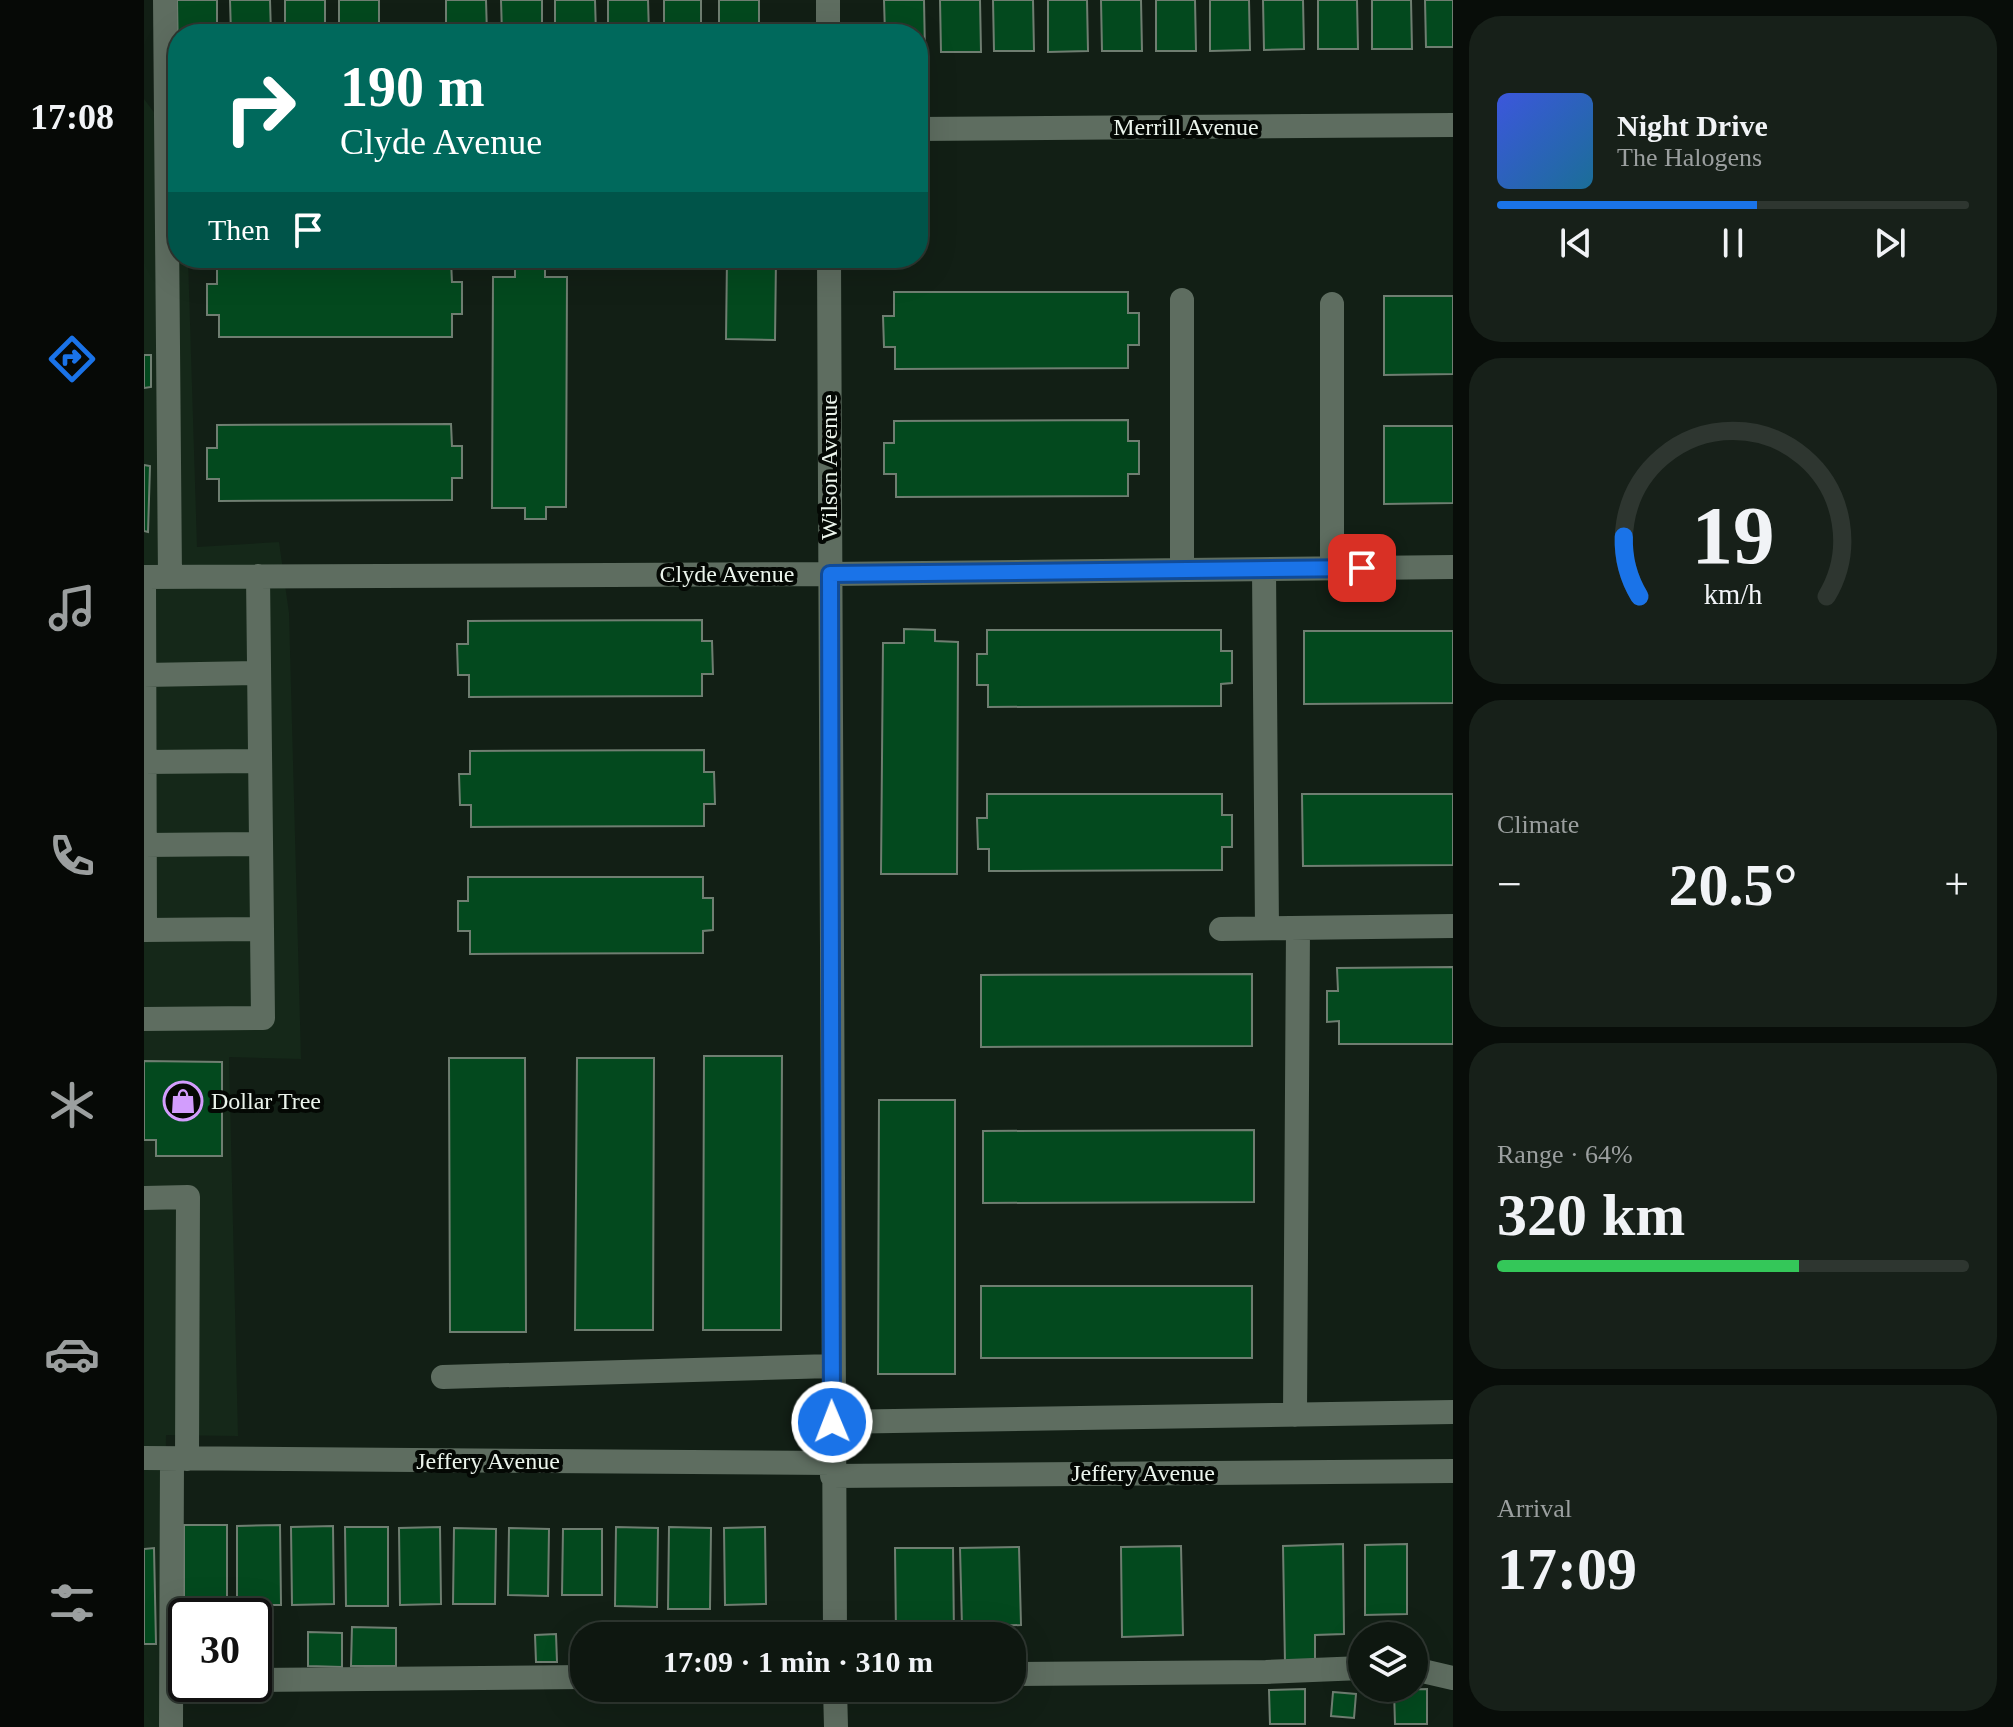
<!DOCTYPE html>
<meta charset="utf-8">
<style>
:root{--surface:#0e1710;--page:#172019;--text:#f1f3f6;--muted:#9b9f9f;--line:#2e3630;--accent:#1a73e8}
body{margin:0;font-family:"Times New Roman",serif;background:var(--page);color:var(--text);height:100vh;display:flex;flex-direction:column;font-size:30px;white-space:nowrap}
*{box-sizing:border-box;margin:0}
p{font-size:26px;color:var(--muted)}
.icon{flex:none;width:44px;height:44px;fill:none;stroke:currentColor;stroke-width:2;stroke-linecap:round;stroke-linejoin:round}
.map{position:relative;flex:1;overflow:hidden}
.details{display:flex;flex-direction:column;gap:16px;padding:16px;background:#080d09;width:560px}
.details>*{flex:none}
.hud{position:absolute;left:24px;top:24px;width:760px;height:244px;border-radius:32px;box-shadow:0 8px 32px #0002,0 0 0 2px var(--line);background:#00695c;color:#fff;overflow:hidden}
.buttons{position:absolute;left:1204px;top:1622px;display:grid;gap:16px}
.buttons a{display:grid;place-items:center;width:80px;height:80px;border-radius:50%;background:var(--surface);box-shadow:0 8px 32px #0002,0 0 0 2px var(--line);font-size:40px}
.speed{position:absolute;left:24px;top:1598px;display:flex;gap:16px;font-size:40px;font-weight:700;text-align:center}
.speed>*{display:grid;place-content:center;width:104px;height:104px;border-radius:50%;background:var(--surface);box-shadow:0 8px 32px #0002,0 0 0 2px var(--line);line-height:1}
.speed .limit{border:4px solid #111;border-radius:12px;background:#fff;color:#111}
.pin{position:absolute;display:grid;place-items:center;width:68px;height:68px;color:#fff;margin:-34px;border-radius:16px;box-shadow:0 4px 12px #0006}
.me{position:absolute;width:88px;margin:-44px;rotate:359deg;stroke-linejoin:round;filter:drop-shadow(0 0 6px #0008)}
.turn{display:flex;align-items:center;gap:28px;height:168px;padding:0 40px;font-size:36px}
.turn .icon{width:104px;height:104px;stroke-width:2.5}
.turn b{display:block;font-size:56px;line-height:68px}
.then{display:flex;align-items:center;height:76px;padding:0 40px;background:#0003;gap:16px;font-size:30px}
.big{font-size:60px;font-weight:700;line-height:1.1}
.details .card{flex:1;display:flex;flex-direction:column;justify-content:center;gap:12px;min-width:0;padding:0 28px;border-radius:32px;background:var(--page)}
.details .dial{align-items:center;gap:0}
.dial svg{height:208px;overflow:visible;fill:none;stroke:var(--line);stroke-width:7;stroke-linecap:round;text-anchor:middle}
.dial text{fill:var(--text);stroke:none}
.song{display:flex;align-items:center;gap:24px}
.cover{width:96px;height:96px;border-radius:12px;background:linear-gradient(135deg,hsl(230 70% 55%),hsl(200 70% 35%))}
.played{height:8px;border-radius:4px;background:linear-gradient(90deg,var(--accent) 55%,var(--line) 55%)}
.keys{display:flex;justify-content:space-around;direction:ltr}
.heat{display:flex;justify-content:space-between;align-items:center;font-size:44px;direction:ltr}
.charge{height:12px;border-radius:6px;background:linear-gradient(90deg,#34c759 64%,var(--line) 0)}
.trip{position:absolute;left:426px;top:1622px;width:456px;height:80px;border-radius:32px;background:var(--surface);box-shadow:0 8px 32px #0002,0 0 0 2px var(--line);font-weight:700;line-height:80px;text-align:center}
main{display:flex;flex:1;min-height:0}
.menu{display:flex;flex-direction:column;width:144px;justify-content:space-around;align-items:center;background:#060906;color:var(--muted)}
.menu .icon{width:56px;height:56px}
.menu .current{color:var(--accent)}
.menu b{font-size:36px;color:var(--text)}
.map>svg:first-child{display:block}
.built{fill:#152819}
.building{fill:#03491e;stroke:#6f7e71;stroke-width:2}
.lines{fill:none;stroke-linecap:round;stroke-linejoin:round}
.minor{stroke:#5e6d60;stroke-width:24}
.route-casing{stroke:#114b97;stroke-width:20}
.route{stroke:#1a73e8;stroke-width:14}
.labels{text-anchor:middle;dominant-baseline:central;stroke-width:8;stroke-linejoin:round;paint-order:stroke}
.street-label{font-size:24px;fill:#ebf4ec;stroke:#040804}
.poi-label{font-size:24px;fill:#ebf4ec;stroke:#040804;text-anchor:start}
</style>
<main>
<nav class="menu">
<b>17:08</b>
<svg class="icon current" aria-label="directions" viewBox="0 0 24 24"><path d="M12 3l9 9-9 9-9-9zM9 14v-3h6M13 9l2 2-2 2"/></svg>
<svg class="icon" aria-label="music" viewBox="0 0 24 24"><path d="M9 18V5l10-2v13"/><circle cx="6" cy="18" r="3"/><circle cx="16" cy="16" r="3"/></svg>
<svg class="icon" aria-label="phone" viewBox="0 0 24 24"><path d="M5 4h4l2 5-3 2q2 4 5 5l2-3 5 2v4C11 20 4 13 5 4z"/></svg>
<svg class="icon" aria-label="climate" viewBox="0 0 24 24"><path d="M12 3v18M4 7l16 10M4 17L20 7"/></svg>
<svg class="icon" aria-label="car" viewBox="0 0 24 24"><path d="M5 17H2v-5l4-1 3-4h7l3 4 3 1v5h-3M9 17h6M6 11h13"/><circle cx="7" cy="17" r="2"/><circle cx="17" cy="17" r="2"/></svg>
<svg class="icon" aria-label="filters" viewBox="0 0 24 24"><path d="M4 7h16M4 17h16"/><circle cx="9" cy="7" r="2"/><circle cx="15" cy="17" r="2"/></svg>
</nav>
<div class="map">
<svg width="1309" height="1727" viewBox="0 0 1309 1727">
<rect width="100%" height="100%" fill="#121f15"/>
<!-- built -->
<path class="built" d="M0,99L34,144V258H44L53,547L135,542L145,613L157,1059L85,1057L94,1436L22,1435L20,1727H0Z"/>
<!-- building -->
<path class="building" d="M33,0H73V34H34V57Z
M86,0H126L127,34H87Z
M141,0H181V34H141Z
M195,0H235V34H195Z
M302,0H342L343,34H302Z
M357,0H398V34H358Z
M411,0H451L452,34H411Z
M464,0H504L505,34H464Z
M520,0H557V34H520Z
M575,0H615V34H575Z
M740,0H780L781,52H774V34H741Z
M796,0H836L837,52H797Z
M849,0H889L890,51H850Z
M904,0H943L944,51L904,52Z
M957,0H997L998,51H958Z
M1012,0H1051L1052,51H1012Z
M1066,0H1105L1106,50L1066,51Z
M1119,0H1159L1160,49L1120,50Z
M1174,0H1213L1214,49H1174Z
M1228,0H1267L1268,49H1228Z
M1281,0H1309V47H1282Z
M583,258H632L631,340L582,339Z
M73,261H307L308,282H318V314H308V337H75V315H63V284H73Z
M371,263L401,264V277H423L422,507H402V519H381V508H348L349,277H371Z
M750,292H984V313H995V345H984V368L751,369V347H740L739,316H750Z
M1240,296H1309V374L1240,375Z
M0,355H7V387L0,388Z
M984,420V441H995V474H984V496L752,497V474H740V443H750V421Z
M307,424L308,446H318V478H308V500L75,501V479H63V448H73V425Z
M1240,426H1309V503L1240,504Z
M0,465L6,466L4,532L0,531Z
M558,620V641H568L569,674H558V696L325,697V675H314L313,644H324V621Z
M760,629L791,630V641L814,642L813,874H737L739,643H760Z
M843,630H1077V651H1088V683L1077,684V706L844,707V685H833V654H843Z
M1160,631H1309V703L1160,704Z
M560,750V772H570L571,804H560V826L327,827V805H316L315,774H326V751Z
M843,794H1078V815H1088V847H1078V870L845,871V849H834L833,818H843Z
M1158,794H1309V865L1159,866Z
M324,877H559V898H569V930L559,931V953L326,954V931H314V901H324Z
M1309,967V1044H1195V1021L1183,1022V991H1194L1193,968Z
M1108,974V1046L837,1047V975Z
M560,1056H638L637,1330H559Z
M305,1058H381L382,1332H306Z
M433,1058H510L509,1330H431Z
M0,1061L78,1062V1156H12V1140H0Z
M735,1100H811V1374H734Z
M1110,1130V1202L839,1203V1131Z
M837,1286H1108V1358H837Z
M40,1525H83V1602L40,1603Z
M136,1525L137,1605H93V1526Z
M189,1526L190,1604L148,1605L147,1527Z
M201,1527H244V1606H202Z
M296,1527L297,1604L256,1605L255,1528Z
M472,1527L514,1528L513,1607L471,1606Z
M525,1527L567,1528L566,1609H524Z
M621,1527L622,1604L581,1605L580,1528Z
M310,1528L352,1529L351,1604H309Z
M365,1528L405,1529L404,1596L364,1595Z
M419,1529H458V1595H418Z
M1199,1544L1200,1634L1171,1635V1663L1141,1664L1139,1546Z
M1263,1544V1614L1221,1615V1545Z
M1037,1546L1039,1635L978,1637L977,1547Z
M875,1547L877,1625L818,1627L816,1548Z
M10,1548L12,1644H0V1549Z
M751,1548H809L810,1635H752Z
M208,1627L252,1628V1666H207Z
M529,1627H574V1636H529Z
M164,1632L198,1633V1667L164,1666Z
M433,1633L463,1634V1636H440V1662H433Z
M412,1634L413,1662H392L391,1635Z
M1161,1689V1724H1126L1125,1690Z
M1283,1689V1724H1251L1250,1690Z
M1189,1692L1212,1694L1210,1718L1187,1716Z"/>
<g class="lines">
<!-- minor -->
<path class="minor" d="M21,0L26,577
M684,0V34
M774,129L1309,125
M685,258L691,1636
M1038,300V570
M1188,304V569
M1120,570L1123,928
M0,577L686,574L1309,567
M0,577L1,930
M0,675L115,673
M0,762L116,761
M0,845L117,844
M1077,929L1309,926
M0,930L118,929
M0,1019L119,1018L114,576
M0,1198L44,1197L43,1459
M299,1377L688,1366
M1151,1415L1154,928
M688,1422L1309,1412
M0,1458L688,1463
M688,1476L1309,1471
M1270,1669L1309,1678
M868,1674L1122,1672L1218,1668
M110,1680L440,1677
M691,1688L692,1727
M27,1727L28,1459"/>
</g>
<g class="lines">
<!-- route casing -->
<g class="route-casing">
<path id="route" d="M688,1422L686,574L1218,568"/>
</g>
<!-- route -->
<use href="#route" class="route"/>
</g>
<!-- icons -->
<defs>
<g id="shop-ring" transform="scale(2)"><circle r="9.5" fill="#040804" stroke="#d29dfd" stroke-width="1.5"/><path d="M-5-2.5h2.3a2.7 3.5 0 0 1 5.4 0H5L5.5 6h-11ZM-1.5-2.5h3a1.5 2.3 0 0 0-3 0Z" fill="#d29dfd"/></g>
</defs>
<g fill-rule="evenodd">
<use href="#shop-ring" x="39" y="1101"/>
</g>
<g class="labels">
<!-- street labels -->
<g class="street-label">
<text x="1042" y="127">Merrill Avenue</text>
<text transform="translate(685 467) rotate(-90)">Wilson Avenue</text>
<text x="583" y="574">Clyde Avenue</text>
<text x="344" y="1461">Jeffery Avenue</text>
<text x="999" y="1473">Jeffery Avenue</text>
</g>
<!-- poi labels -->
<g class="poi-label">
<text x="67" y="1101">Dollar Tree</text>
</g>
</g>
</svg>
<div class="buttons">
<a><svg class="icon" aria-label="layers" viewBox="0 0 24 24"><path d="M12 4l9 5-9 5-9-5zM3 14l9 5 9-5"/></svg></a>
</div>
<div class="speed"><div class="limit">30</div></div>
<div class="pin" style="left:1218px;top:568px;background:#d93025"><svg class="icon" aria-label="arrive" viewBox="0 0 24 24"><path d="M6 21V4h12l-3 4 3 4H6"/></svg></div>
<svg class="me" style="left:688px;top:1422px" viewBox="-20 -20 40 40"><circle r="17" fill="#1a73e8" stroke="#fff" stroke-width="3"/><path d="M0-11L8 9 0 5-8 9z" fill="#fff"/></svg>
<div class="trip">17:09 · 1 min · 310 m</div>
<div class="hud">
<div class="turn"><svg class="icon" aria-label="right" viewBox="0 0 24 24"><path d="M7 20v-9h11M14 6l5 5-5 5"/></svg><div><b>190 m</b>Clyde Avenue</div></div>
<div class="then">Then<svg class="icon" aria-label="arrive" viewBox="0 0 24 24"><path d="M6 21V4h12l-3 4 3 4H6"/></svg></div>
</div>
</div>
<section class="details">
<div class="card">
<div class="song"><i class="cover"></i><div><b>Night Drive</b><p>The Halogens</p></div></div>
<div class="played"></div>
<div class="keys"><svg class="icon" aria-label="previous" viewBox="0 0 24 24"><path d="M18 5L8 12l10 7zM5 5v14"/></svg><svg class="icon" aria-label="pause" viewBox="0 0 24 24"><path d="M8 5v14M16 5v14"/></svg><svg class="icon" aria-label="next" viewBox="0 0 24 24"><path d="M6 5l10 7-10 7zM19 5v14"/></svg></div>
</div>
<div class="card dial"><svg viewBox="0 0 100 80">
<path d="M14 69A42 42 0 1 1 86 69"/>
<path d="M14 69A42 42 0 0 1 8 46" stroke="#1a73e8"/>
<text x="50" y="56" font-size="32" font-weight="700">19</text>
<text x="50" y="72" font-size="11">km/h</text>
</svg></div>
<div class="card"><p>Climate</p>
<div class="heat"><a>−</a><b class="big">20.5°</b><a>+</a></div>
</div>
<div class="card"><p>Range · 64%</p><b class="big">320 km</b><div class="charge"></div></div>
<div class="card"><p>Arrival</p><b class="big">17:09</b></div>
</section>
</main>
